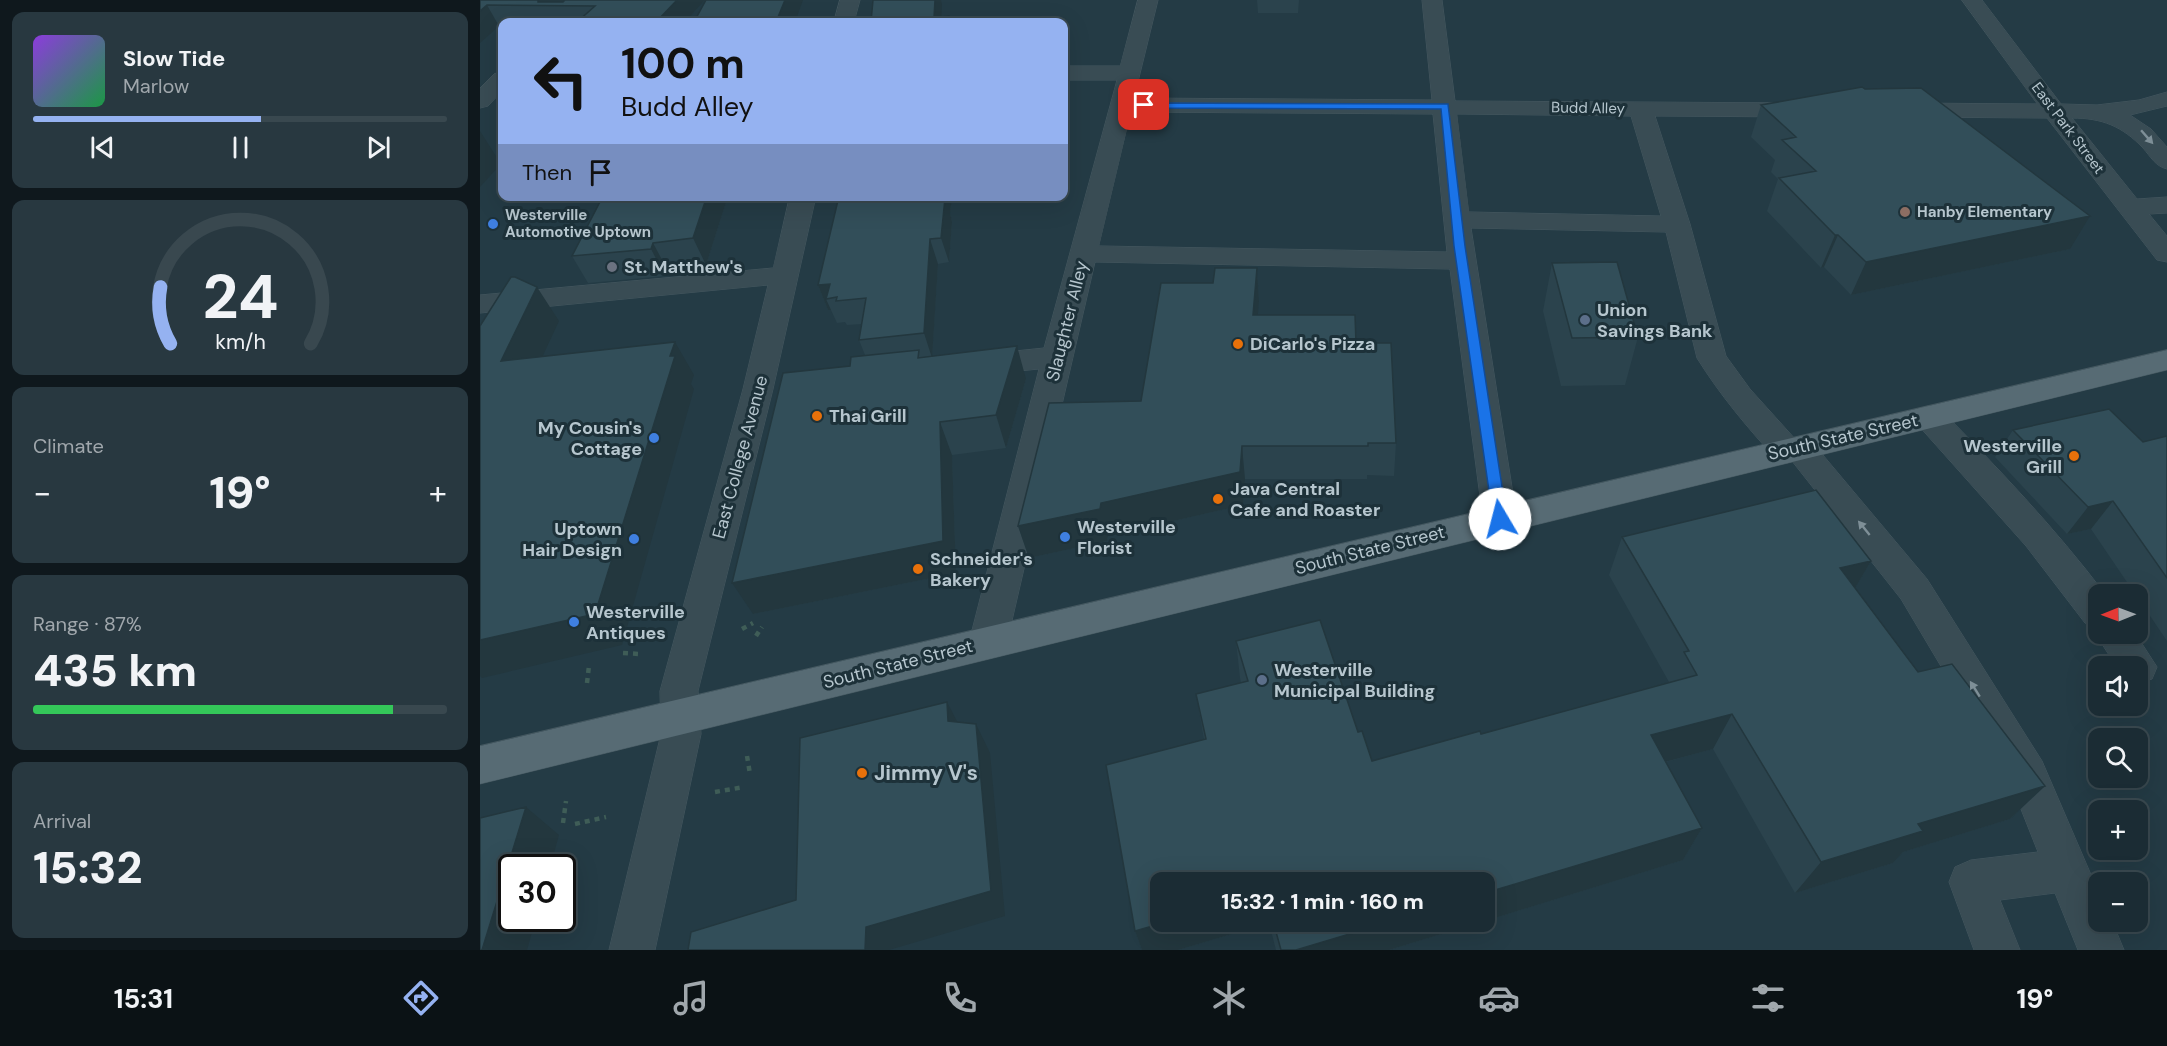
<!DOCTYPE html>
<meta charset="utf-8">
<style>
:root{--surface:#1b2c34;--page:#283840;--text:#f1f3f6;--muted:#a0a7ac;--line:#39484f;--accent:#95b2f1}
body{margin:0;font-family:"DM Sans",sans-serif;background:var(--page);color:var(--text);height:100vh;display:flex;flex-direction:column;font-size:22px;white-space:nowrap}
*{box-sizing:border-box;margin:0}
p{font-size:20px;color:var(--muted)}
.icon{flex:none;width:33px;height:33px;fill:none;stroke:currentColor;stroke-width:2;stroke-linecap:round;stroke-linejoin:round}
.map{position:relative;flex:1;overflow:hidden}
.sheet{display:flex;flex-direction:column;gap:12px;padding:12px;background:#0f181d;width:480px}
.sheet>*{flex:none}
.top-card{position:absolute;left:18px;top:18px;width:570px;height:183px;border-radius:12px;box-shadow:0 6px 24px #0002,0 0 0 2px var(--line);background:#95b2f1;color:#111;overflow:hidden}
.needle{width:39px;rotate:269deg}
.controls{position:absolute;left:1608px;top:584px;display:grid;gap:12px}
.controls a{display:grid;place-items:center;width:60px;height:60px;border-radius:12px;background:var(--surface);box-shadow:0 6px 24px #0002,0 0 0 2px var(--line);font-size:30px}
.speed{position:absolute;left:18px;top:854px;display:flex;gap:12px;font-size:30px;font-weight:700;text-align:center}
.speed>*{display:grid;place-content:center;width:78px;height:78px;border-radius:50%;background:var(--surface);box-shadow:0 6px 24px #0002,0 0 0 2px var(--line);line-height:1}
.speed .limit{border:3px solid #111;border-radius:9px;background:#fff;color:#111}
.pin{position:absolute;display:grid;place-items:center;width:51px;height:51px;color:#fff;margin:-26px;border-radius:12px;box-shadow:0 3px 9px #0006}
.me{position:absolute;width:66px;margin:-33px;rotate:352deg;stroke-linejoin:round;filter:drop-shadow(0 0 4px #0008)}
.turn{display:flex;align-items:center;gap:21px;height:126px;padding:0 24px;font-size:27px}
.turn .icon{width:78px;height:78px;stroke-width:2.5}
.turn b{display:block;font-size:42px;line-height:51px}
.then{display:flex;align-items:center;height:57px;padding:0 24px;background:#0003;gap:12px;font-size:22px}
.big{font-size:45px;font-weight:800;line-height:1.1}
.sheet .card{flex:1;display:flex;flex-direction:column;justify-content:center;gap:9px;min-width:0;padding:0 21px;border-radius:12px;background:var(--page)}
.sheet .dial{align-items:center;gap:0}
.dial svg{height:156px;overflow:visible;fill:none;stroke:var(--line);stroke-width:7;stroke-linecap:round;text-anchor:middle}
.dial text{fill:var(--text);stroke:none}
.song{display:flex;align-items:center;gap:18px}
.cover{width:72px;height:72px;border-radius:9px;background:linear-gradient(135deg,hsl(270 70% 55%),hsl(140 70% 35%))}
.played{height:6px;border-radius:3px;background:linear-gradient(90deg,var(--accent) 55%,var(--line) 55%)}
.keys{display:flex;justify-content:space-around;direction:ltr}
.heat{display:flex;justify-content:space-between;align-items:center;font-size:33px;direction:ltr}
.charge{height:9px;border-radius:4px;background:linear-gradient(90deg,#34c759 87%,var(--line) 0)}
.trip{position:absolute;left:670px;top:872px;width:345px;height:60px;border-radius:12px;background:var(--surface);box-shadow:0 6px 24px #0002,0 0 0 2px var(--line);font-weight:800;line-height:60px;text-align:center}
.menu{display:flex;height:96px;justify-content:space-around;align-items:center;background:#0b1215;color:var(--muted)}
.menu .icon{width:42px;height:42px}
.menu .current{color:var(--accent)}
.menu b{font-size:27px;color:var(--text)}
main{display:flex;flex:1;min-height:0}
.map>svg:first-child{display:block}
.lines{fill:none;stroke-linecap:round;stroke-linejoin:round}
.minor-casing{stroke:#455860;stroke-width:1}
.major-casing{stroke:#455860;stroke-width:1}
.path{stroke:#3f5d57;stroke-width:4.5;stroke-dasharray:5 5;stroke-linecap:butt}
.minor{fill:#394c54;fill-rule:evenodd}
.major{fill:#576b74;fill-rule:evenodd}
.wall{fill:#2b434d}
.shaded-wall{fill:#23373e}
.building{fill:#324e59;stroke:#23373e;stroke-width:1.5}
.oneway{fill:#7e8f97}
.route{fill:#1a73e8;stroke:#114b97;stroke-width:1.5}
.education-dot{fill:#8d6e63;stroke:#1d3139;stroke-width:2}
.shop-dot{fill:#3f7fe0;stroke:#1d3139;stroke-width:2}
.worship-dot{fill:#6b7280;stroke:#1d3139;stroke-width:2}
.service-dot{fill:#5c6f8a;stroke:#1d3139;stroke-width:2}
.food-dot{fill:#e8710a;stroke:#1d3139;stroke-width:2}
.labels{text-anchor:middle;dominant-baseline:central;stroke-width:6;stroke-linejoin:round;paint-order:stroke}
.far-street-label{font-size:15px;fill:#b6c6ce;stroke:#1d3139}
.far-poi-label{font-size:15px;font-weight:bold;fill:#b6c6ce;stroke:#1d3139;text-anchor:start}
.poi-label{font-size:18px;font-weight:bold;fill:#b6c6ce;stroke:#1d3139;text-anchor:start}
.street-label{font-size:18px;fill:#b6c6ce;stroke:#1d3139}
.near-poi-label{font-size:21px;font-weight:bold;fill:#b6c6ce;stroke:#1d3139;text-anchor:start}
</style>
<main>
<section class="sheet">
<div class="card">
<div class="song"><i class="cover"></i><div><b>Slow Tide</b><p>Marlow</p></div></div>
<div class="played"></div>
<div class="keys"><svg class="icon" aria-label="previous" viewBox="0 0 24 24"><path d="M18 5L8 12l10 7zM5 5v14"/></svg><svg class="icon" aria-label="pause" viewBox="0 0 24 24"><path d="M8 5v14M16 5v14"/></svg><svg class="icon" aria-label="next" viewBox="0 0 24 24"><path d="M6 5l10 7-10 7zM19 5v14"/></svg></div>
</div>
<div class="card dial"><svg viewBox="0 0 100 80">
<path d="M14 69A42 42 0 1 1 86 69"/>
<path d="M14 69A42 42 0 0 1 9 40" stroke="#95b2f1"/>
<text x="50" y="56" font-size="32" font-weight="700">24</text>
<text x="50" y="72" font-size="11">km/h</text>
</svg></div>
<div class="card"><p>Climate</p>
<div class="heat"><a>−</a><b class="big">19°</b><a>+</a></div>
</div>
<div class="card"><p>Range · 87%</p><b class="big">435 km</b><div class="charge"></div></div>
<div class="card"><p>Arrival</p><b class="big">15:32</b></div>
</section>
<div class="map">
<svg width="1687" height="950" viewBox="0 0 1687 950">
<rect width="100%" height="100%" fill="#243b45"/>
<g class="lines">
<!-- minor casing -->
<g class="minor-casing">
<path id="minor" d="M360,0H380L374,22H354Z
M658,0H678L654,98L952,100L942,0H962L975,101L1324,103L1332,105L1336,110L1332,115L1324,117L1175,116L1210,224L1246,356L1270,389L1316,440L1321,438L1332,442L1447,579L1562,761L1618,891V921H1632L1644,950H1598L1575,893L1520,900L1540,950H1494L1469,882L1475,867L1491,860L1558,852L1531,784L1421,599L1312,461L1307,463L1296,459C1267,427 1240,395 1217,358L1186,232L991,228L1037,519L1032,528L1020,532L1008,528L1003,519L970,269L615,262L527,642L521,653L508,658L495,653L489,642L559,369L497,375L486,372L482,365L486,358L497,355L564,348L637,80H584V66H640ZM651,112L953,114L967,252L619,246ZM977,114L1151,116L1181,216L989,212Z
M1482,0H1502L1581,104L1617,105L1659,100L1687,92V106L1650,115L1671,129L1687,147V169C1675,166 1671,157 1663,148C1642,126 1622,118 1592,118L1657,199L1687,197V213L1669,214L1687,236V262L1677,260L1567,118L1426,117L1418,115L1414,110L1418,105L1426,103L1557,104Z
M22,72V91L8,106L0,108V88L14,74Z
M310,196H336L293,389L218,691L221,734L175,950H129L181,734L180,691L263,389L288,285L0,313V295L293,268Z
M1449,406L1460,409C1518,468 1575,528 1625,594H1618V633H1655L1677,667L1672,679L1658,683V666H1636L1615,633L1618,627L1605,623L1546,546L1438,425L1433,417L1438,409Z"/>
</g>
<!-- major casing -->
<g class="major-casing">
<path id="major" d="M1687,350V370L0,784V746Z"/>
</g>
<!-- path -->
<path class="path" d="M262,629L273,623
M276,636L282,627
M143,653L160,654
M107,683L109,666
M267,756L270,774
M235,792L264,787
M83,823L86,801
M95,824L126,817"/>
<!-- minor -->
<use href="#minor" class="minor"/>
<!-- major -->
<use href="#major" class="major"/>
</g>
<!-- wall -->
<path class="wall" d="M0,0H225L205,22H22V26H19Z
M777,0H819L818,13H778Z
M1281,105L1590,249L1371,295L1344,267L1341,268L1287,211L1298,179L1291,172L1295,160L1271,137Z
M123,196H248L226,265L187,269L185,276L108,283L92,256Z
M359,196H472L470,213L472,222L469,262L458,264L452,356L546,379L526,448L472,455L476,573L273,614L370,366L385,355L379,340L382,324L367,325L365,322L357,323L351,310H348L338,285Z
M1072,263L1158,337L1145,385L1081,386L1063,311Z
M777,268L779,301L777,315L876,343L916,443L914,476L887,475V479H765L763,505L628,536L627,541L549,558L538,526L661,401L733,283Z
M1533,430L1663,442L1687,436V641L1658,598V594H1655L1611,529L1587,534L1515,457Z
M1336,490L1391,561L1375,588L1438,672L1472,664L1565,786L1530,819L1423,852L1413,863L1315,893L1233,749L1186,762L1222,828L1203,860L1005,921V882H681V921H1004L909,950H796L789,923L698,950H662L655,931L626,765L724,739L716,694L761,683L760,678L756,641L840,620L878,732L882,731L892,761L1000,731L1001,734L1189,682L1129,575L1142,537Z"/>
<!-- shaded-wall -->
<path class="shaded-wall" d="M58,0H89L83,6L58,2Z
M197,0H225L205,22H176Z
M305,0H323L315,22H296Z
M455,0H461L462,5L461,22L454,18Z
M7,5L19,26L0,43V11Z
M0,131L21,164L0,187Z
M227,196H248L226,265L213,238Z
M461,196H472L470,213L472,222L469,262L461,238Z
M1610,216L1590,249L1371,295L1386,262Z
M1355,235H1358L1344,267L1341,268Z
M450,239L458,264L452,358L444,333Z
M173,243L187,269L185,276L171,249Z
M777,268L779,301L775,348L773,315Z
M350,284L346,299L351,310H348L338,285Z
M57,287L79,321L45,394L21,361Z
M195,342L214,375L211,384L214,389L142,645L2,678L0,676V640L190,356Z
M537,346L546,379L526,448L516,415Z
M460,422L472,455L476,573L273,614L252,583Z
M762,446L765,479L763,505L628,536L627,541L549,558L538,526Z
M1633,501L1611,529L1587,534L1608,507Z
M1391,561L1368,600L1360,568Z
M467,702L482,731L468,721Z
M1252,714L1233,749L1155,770L1171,735Z
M496,724L510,753L525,916L409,950H385L386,927Z
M1565,786L1530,819L1423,852L1413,863L1315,893L1341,862L1438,824Z
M46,807L79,835L70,867H32V918H56L47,950H2Z
M1222,828L1203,860L1005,921V893Z
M690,921H788L789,923L698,950H662L655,931Z
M913,921H1004L909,950H816Z"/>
<!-- building -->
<path class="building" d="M0,0H58V2H83L85,0H197L176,22H97L115,6L7,5L0,11Z
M226,0H305L296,22H214Z
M393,0H455L454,18L469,16V22H391Z
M1382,87L1385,89L1441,88L1610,216L1386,262L1358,235H1355L1299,178L1336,171L1302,140L1316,137L1281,105Z
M123,196H227L213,238L173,243L171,249L92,256Z
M359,196H461V198H465L461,238L450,239L444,333L379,340L386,298L356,301L357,297L346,299L350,284L338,285Z
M1137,262L1158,337L1092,338L1072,263Z
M735,268H777L773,315H875L876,343H911L916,443H888V446H762L760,472L621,503L620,509L538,526L569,403L661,401L681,283H733Z
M31,277H35L57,287L21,361L195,342L190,356H195L115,614L0,640V326Z
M537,346L516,415L460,422L463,541L252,583L303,373L370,366L371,357L439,350L438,358Z
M1629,409L1663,442L1687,436V578L1633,501L1608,507L1533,430Z
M1336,490L1391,561L1360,568L1438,672L1472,664L1565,786L1438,824L1443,831L1341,862L1252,714L1171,735L1222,828L1005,893V882H681V921H690L655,931L626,765L726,739L716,694L768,681L756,641L840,620L878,732L882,731L892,761L1000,731L1001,734L1217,675L1204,652L1209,651L1142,537Z
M467,702L468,721L496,724L511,891L386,927L385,950H208L211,932L316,900L320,738Z
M46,807L2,950H0V818Z
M793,921H913L816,950H801Z"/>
<!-- one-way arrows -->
<defs><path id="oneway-solid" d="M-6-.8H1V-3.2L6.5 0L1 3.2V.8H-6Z" transform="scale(1.5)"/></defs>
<g class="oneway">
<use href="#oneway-solid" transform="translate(1667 137) rotate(49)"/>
<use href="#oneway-solid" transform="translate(1384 528) rotate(-129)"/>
<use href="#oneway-solid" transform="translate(1495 689) rotate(-122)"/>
</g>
<!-- route -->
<path class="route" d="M661,103L968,104L985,246L1027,519L1025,523L1020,525L1013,519L974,246L961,109L664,108L660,105Z"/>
<!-- markers -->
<circle class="education-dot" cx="1425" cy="212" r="6"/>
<g class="shop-dot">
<circle cx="13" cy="224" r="6"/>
<circle cx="174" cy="438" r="6"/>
<circle cx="585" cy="537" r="6"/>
<circle cx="154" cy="539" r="6"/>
<circle cx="94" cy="622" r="6"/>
</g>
<circle class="worship-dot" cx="132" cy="267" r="6"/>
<g class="service-dot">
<circle cx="1105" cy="320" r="6"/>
<circle cx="782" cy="680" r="6"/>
</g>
<g class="food-dot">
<circle cx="758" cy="344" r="6"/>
<circle cx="337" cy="416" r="6"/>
<circle cx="1594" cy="456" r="6"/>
<circle cx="738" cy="499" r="6"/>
<circle cx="438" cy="569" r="6"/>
<circle cx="382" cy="773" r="6"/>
</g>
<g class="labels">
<!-- far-street labels -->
<g class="far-street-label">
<text transform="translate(1108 108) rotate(1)">Budd Alley</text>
<text transform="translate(1588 128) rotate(53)">East Park Street</text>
</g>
<!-- far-poi labels -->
<g class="far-poi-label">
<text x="1437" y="212">Hanby Elementary</text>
<text x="25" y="215">Westerville<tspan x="25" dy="17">Automotive Uptown</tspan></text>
</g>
<!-- poi labels -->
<g class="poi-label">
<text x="144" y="267">St. Matthew's</text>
<text x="1117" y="310">Union<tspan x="1117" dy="21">Savings Bank</tspan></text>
<text x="770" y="344">DiCarlo's Pizza</text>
<text x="349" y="416">Thai Grill</text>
<text x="162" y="428" text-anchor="end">My Cousin's<tspan x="162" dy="21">Cottage</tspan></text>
<text x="1582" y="446" text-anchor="end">Westerville<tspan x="1582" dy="21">Grill</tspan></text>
<text x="750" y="489">Java Central<tspan x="750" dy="21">Cafe and Roaster</tspan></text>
<text x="597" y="527">Westerville<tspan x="597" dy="21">Florist</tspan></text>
<text x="142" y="529" text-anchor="end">Uptown<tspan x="142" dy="21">Hair Design</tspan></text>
<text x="450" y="559">Schneider's<tspan x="450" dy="21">Bakery</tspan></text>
<text x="106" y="612">Westerville<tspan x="106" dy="21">Antiques</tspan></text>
<text x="794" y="670">Westerville<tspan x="794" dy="21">Municipal Building</tspan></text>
</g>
<!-- street labels -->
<g class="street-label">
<text transform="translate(587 321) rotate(-76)">Slaughter Alley</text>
<text transform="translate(1363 437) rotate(-13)">South State Street</text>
<text transform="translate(260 457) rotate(-75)">East College Avenue</text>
<text transform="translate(890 550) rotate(-14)">South State Street</text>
<text transform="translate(418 664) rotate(-14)">South State Street</text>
</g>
<!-- near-poi labels -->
<g class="near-poi-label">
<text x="394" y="773">Jimmy V's</text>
</g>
</g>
</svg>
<div class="controls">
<a><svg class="needle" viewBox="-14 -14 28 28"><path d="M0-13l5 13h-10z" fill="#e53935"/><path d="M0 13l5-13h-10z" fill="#a0a7ac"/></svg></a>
<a><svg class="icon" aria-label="sound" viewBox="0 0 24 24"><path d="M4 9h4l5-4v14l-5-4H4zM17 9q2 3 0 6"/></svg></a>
<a><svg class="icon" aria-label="search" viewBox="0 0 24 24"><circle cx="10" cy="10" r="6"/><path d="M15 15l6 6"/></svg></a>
<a>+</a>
<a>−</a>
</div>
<div class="speed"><div class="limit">30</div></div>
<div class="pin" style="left:664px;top:105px;background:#d93025"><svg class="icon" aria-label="arrive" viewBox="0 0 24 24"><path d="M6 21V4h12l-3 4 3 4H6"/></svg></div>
<svg class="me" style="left:1020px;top:519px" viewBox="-20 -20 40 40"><circle r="19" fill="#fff"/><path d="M0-13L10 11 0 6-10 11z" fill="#1a73e8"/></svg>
<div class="trip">15:32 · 1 min · 160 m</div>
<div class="top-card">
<div class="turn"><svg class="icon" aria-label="left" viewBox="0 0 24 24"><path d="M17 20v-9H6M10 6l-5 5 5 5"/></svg><div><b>100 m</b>Budd Alley</div></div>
<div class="then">Then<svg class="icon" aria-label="arrive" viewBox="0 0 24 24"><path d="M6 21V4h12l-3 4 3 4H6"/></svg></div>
</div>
</div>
</main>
<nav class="menu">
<b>15:31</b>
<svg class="icon current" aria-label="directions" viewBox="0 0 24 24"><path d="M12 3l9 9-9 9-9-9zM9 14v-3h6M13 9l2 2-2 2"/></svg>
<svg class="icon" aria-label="music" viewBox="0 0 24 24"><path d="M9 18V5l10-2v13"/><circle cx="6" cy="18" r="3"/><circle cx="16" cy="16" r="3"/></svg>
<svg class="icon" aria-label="phone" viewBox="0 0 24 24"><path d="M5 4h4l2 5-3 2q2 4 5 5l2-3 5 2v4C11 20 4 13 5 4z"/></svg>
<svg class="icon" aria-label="climate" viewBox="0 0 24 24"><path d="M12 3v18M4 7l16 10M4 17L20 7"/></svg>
<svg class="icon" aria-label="car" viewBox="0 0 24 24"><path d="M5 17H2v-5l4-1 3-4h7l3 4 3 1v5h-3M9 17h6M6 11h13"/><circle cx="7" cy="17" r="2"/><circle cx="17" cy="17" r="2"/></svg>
<svg class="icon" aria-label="filters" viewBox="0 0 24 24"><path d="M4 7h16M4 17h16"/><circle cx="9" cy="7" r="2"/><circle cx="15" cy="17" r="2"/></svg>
<b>19°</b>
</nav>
